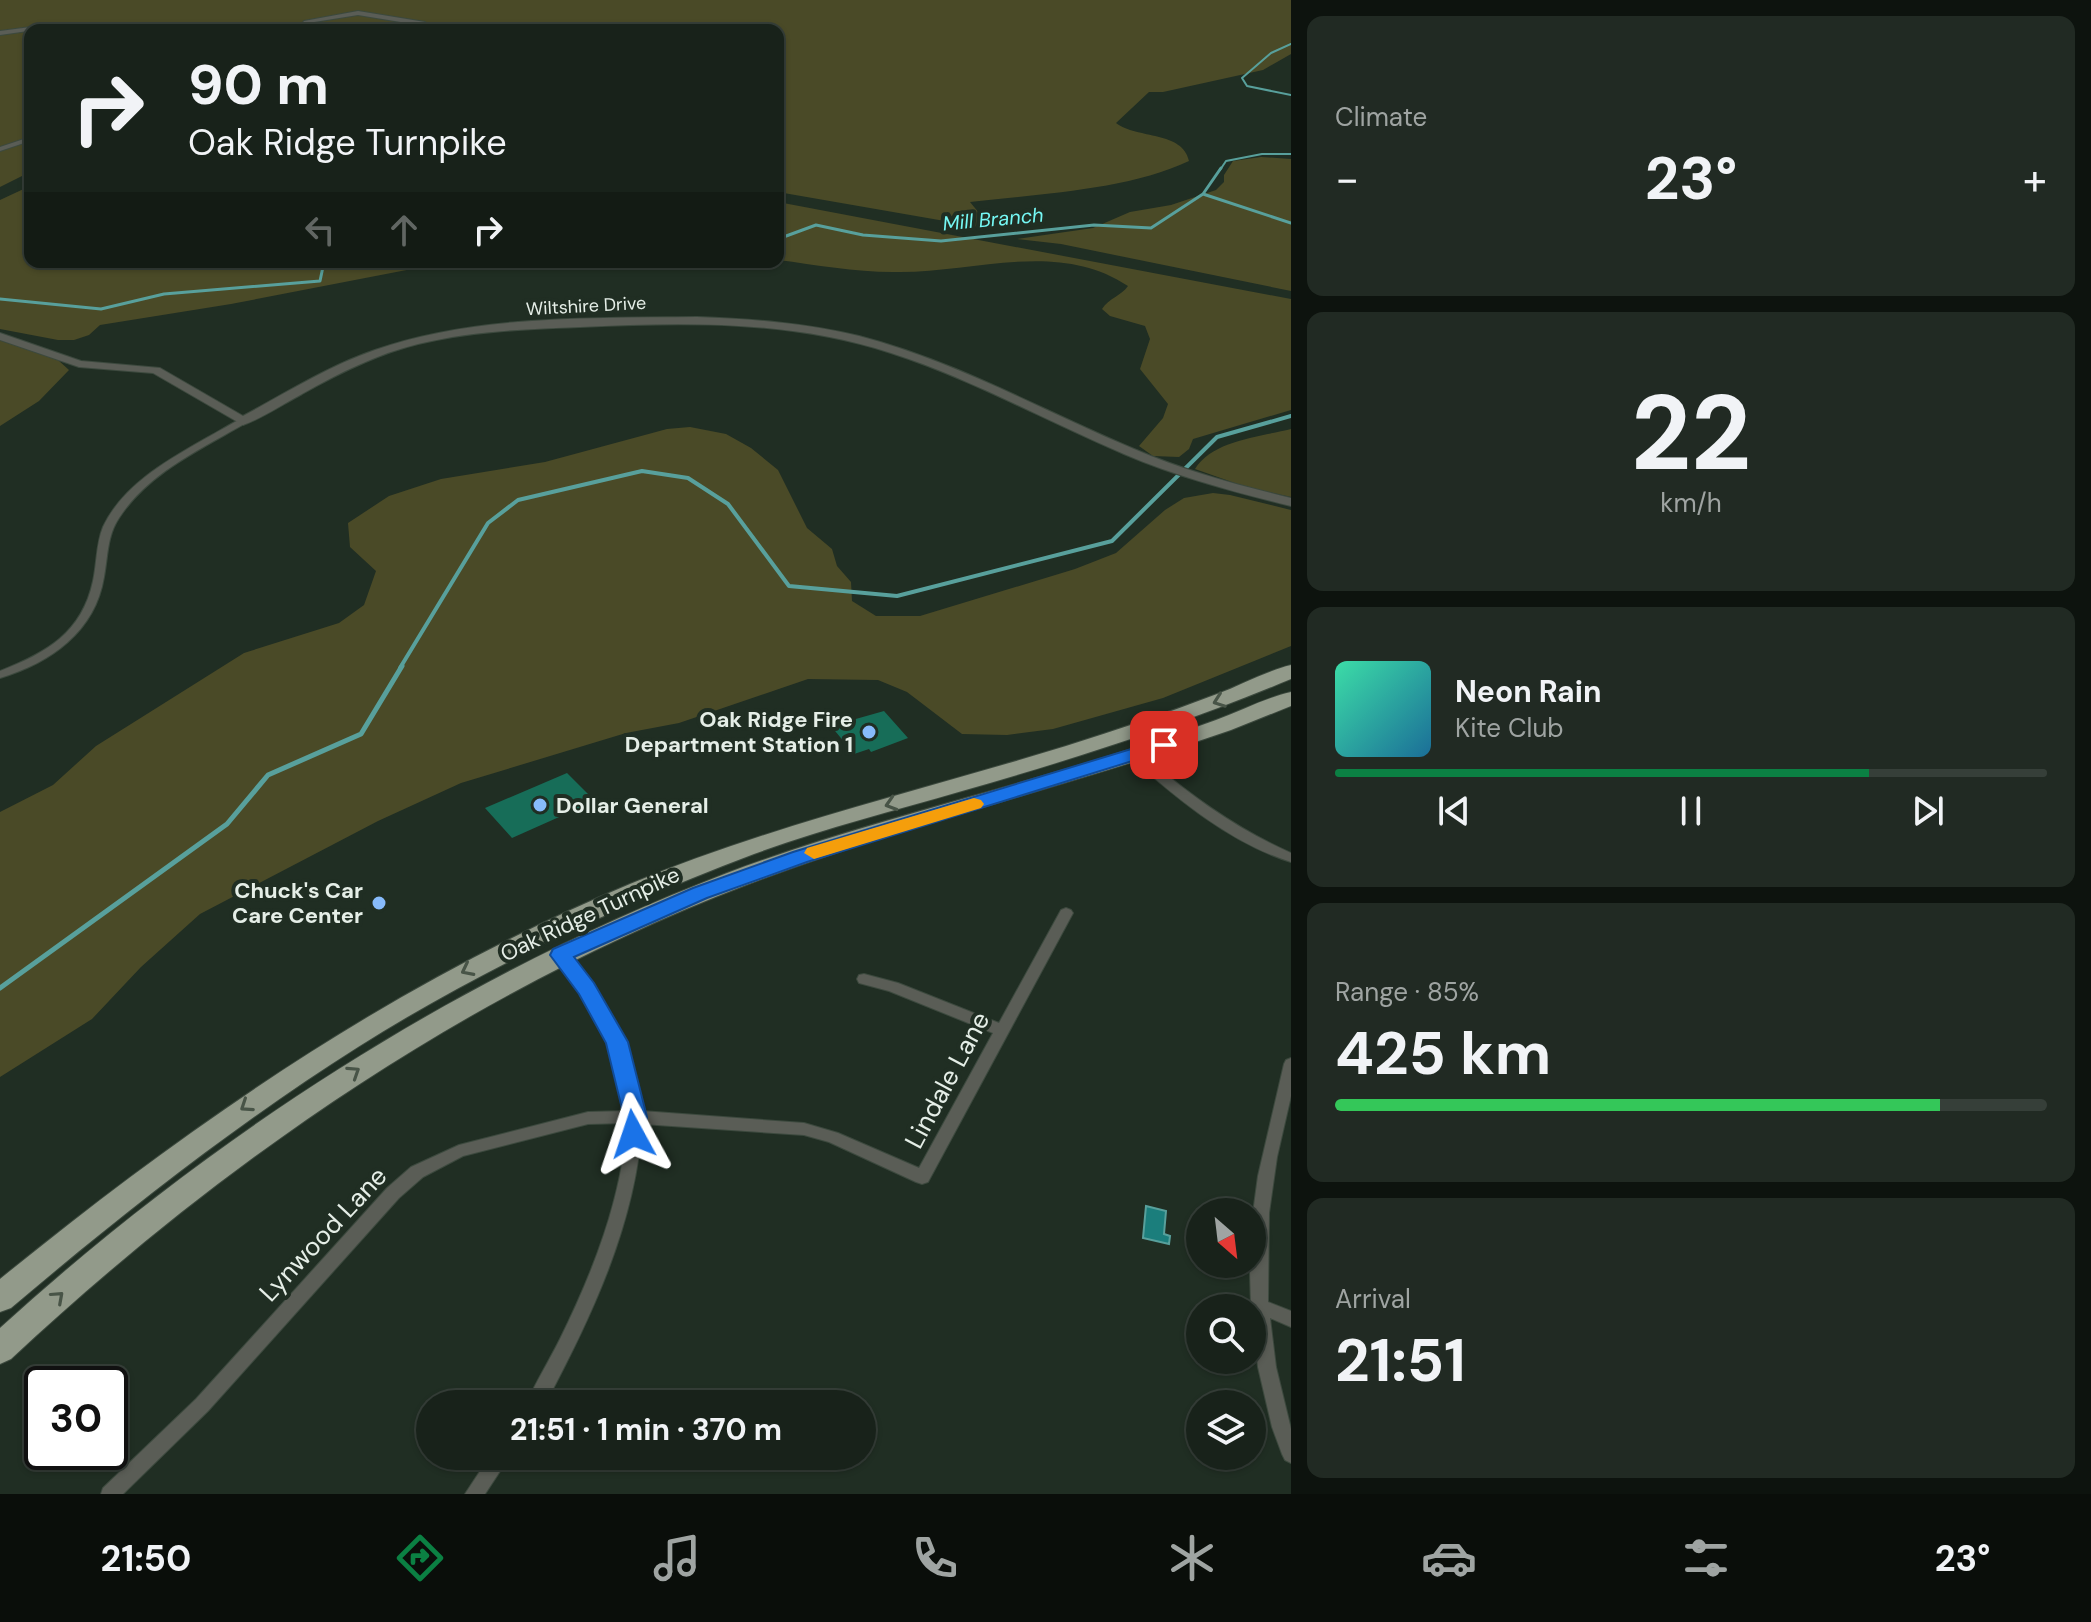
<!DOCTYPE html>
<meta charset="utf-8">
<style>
:root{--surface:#18221a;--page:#212a23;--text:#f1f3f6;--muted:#9fa4a2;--line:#363f39;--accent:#0b8043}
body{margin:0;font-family:"DM Sans",sans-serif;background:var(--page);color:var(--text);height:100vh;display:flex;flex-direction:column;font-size:30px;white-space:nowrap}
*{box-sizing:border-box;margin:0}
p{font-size:26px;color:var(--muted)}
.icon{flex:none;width:44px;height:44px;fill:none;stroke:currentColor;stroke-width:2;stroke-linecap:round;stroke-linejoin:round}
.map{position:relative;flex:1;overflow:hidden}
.panel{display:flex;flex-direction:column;gap:16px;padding:16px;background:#0d130e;width:800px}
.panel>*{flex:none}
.top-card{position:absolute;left:24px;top:24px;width:760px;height:244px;border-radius:16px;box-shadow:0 2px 6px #0004,0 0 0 2px var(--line);background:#18221a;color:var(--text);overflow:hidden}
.needle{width:52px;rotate:152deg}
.tools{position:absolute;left:1186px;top:1198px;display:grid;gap:16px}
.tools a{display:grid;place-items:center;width:80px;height:80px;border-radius:50%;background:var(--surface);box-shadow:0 2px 6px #0004,0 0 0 2px var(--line);font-size:40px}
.speed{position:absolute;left:24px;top:1366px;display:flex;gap:16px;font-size:40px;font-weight:700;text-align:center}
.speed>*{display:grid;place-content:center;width:104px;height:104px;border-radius:50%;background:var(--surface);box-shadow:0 2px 6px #0004,0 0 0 2px var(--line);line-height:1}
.speed .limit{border:4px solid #111;border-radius:12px;background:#fff;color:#111}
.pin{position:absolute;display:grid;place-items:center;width:68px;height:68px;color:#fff;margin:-34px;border-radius:16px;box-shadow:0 4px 12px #0006}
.me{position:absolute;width:88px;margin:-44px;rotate:355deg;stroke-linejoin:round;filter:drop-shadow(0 0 6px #0008)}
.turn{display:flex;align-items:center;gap:28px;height:168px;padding:0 32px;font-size:36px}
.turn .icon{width:104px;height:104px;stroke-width:2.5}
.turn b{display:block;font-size:56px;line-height:68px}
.lanes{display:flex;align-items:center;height:76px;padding:0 32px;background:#0003;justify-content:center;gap:40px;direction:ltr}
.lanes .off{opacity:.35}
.big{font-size:60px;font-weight:700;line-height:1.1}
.panel .widget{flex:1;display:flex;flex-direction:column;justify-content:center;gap:12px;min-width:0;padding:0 28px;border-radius:16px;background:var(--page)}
.panel .dial{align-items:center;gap:0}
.dial b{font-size:104px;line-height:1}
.song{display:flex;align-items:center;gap:24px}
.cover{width:96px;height:96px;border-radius:12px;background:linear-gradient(135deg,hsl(160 70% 55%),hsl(200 70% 35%))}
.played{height:8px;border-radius:4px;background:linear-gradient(90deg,var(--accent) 75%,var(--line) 75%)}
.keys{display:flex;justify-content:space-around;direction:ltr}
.heat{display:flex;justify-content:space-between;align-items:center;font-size:44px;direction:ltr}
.charge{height:12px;border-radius:6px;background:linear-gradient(90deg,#34c759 85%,var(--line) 0)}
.trip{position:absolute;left:416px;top:1390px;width:460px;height:80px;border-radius:40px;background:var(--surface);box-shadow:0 2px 6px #0004,0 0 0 2px var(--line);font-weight:700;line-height:80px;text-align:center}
.tab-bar{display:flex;height:128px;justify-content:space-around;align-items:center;background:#0a0e0a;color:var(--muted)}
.tab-bar .icon{width:56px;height:56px}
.tab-bar .active{color:var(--accent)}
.tab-bar b{font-size:36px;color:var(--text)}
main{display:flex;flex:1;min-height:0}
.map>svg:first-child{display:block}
.green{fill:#4a4a27}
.water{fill:#1b7e7c;stroke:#58a09c;stroke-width:2}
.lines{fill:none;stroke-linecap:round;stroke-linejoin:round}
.stream-far3{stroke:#58a09c;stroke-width:2}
.stream-far2{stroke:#58a09c;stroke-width:3}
.stream-far1{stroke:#58a09c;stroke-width:4}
.stream{stroke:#58a09c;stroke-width:5}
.building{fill:#176d58}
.minor-casing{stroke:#3c493e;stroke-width:2}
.tertiary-casing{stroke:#3c493e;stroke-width:2}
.trunk-casing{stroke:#3c493e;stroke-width:2}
.minor{fill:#5a5d56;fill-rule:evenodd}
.tertiary{fill:#5a5d56;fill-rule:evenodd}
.trunk{fill:#929a8a;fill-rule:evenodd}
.oneway{stroke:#485447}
.route{fill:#1a73e8;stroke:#114b97;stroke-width:2}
.slow{fill:#f59e0b}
.poi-dot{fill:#87bbfb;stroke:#202e23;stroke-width:3}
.labels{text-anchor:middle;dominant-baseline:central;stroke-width:8;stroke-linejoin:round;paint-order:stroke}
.far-street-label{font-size:18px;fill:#e5eee7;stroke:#202e23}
.far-water-label{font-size:20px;font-style:italic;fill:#75f8f4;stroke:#202e23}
.poi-label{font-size:22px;font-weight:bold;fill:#e5eee7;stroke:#202e23;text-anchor:end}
.street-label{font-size:22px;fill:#e5eee7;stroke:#202e23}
.near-street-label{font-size:26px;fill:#e5eee7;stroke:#202e23}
</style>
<main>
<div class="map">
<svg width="1291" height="1494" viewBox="0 0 1291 1494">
<rect width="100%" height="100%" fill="#202e23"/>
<!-- green -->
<path class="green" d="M0,0H1291V54L1263,70L1163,92H1149L1116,123C1137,139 1183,131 1189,161C1128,190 1038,194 970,202L979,213L999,225L996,228H985L778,192V30H30V172L0,187Z
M1261,157L1291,159V291L1061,244L1017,239L1093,228L1130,212L1171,205L1216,190L1224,182V175L1233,161Z
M30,186V262H448L231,304L100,325L89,335L74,340H58L0,329V200Z
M778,202L1291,299V410L1193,439L1189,449L1179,457L1153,456L1139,446L1163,418L1168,404L1140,369L1150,339L1145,326L1110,316L1102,309C1109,298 1121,296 1128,286C1059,240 977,272 900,272C859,273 818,265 778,260Z
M0,339L58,360L69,370L39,401L0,426Z
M690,427L726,434L751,448L778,470L807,528L832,549L837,566L851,582L852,601L876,616H920L1075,569L1116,553L1165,510L1184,498L1213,493L1230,495L1291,510V646L1163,698L1053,729L1007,735L962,734L907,692L878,680L808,679L679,723L626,733L461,783L378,821L200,914L141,967L92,1019L0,1077V812L53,785L96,746L244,653L339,623L364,605L376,571L350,547L348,523L389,496L441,479L545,462L667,429Z
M1291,429V497L1246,487L1195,469C1213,440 1260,437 1291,429Z"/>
<!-- water -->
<path class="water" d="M1146,1206L1166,1211L1164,1234L1170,1236L1169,1244L1143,1238Z"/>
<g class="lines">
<!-- stream-far3 -->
<path class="stream-far3" d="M1291,44L1271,53L1242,78L1247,86L1291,95
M1220,170L1226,161L1262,154H1291"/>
<!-- stream-far2 -->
<path class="stream-far2" d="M1203,194L1291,223
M778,239L816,225L863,235L941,241L1094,225L1151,228L1203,194L1221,168
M0,299L101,309L164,294L320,281L324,262"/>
<!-- stream-far1 -->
<path class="stream-far1" d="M400,668L488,523L518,500L642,471L688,478L728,504L789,586L897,596L1112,541L1217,437L1291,416"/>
<!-- stream -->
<path class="stream" d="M0,988L227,824L268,775L361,734L402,666"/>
</g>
<!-- building -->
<path class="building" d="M884,711L908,738L871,752L869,749L854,754L831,726Z
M567,773L595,801L512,838L485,808Z"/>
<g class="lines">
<!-- minor casing -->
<g class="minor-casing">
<path id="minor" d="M358,11L425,22L428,24L425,26L358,15L308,23L303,30H297L304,21Z
M54,24L56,27L0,35V31Z
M30,137V141L0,151V147Z
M243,418L246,419V423C201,449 148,473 119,518C107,536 108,556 104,577C95,632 50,663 0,678V671C46,653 82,633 93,581C97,563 96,544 103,527C123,484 171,458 210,436C221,430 232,423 243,418Z
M1135,751L1139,752C1186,792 1234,828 1291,853V862C1230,843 1178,799 1131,758L1129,755Z
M1066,908L1071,910L1073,913L928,1182L922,1184L916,1182L829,1142L804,1135L642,1124C636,1223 591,1318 545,1404H526C536,1382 549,1361 560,1339C593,1272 622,1199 627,1123L588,1124L463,1156L423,1177L399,1198L208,1411L123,1494H101L103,1488L196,1399L387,1188L411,1167L459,1145L588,1112L627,1111C615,1051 593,1007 556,959L554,955L556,951H566C604,1000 629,1051 642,1111L804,1123L838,1133L919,1168L993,1033L889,991L859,983L857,979L859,975L864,974L898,983L999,1023L1061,910Z
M1291,1058V1096L1277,1157L1269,1213L1268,1302L1291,1311V1327L1270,1318L1276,1367L1291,1429V1463L1285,1460L1282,1454L1272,1427L1258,1367L1251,1307L1250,1272L1253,1213L1258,1176L1284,1064L1286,1060Z
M490,1456H510L485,1494H465Z"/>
</g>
<!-- tertiary casing -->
<g class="tertiary-casing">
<path id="tertiary" d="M697,317C752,319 806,323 859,336C956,361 1043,411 1134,449C1185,471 1238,485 1291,498V506C1234,492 1178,477 1124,454C1046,421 972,379 891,353C790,320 685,322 580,327C526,329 471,331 418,344C377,354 339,373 302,394C283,404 263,418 243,425L153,373L79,367L0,340V333L81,361L160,368L243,416C286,393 328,366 375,350C474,315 592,318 697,317Z"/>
</g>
<!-- trunk casing -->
<g class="trunk-casing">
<path id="trunk" d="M1291,665V679C1184,724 1074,759 962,791C893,811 822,829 754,854C617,906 483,968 358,1047C235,1125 122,1214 11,1308L0,1312V1279C194,1121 399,980 630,884C772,825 920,791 1066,746C1117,730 1167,713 1217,694C1241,685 1266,671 1291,665Z
M1291,692V706L1231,730C1071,786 904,824 746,885C472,990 225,1159 11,1359L0,1364V1328C212,1135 459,976 727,873C841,830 960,801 1077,766C1124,752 1170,737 1216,720C1241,711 1265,698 1291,692Z"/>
</g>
<!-- minor -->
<use href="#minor" class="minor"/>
<!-- tertiary -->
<use href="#tertiary" class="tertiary"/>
<!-- trunk -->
<use href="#trunk" class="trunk"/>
</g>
<!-- one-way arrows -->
<defs><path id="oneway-chevron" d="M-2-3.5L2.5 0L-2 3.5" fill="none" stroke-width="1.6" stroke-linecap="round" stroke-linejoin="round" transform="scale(2)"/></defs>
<g class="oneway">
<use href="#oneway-chevron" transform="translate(1219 701) rotate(160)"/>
<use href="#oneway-chevron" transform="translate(891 804) rotate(163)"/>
<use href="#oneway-chevron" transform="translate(467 970) rotate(153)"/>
<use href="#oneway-chevron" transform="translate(354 1072) rotate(-33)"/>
<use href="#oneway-chevron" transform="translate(246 1106) rotate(146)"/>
<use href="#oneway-chevron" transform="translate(58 1297) rotate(-42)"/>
</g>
<!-- route -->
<path class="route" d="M1164,739L1171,741L1173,745L1171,749L807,862L707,898L574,957L594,983L628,1042L647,1117L642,1141L633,1144L625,1141L622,1134L624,1117L606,1043L579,994L550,955L553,949L693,888L793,852Z"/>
<!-- slow -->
<path class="slow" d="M974,798L981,800L984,804L981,808L814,859L804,853L807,848Z"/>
<!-- markers -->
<g class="poi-dot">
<circle cx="869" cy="732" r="8"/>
<circle cx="540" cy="805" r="8"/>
<circle cx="379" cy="903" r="8"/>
</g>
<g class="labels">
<!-- far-street labels -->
<g class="far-street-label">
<text transform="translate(586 306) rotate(-3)">Wiltshire Drive</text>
</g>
<!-- far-water labels -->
<g class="far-water-label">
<text transform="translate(993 219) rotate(-5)">Mill Branch</text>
</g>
<!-- poi labels -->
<g class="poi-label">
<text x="853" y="719">Oak Ridge Fire<tspan x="853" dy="25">Department Station 1</tspan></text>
<text x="556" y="805" text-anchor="start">Dollar General</text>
<text x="363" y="890">Chuck's Car<tspan x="363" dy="25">Care Center</tspan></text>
</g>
<!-- street labels -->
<g class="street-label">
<text transform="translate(590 914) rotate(-25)">Oak Ridge Turnpike</text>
</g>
<!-- near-street labels -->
<g class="near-street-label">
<text transform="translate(947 1080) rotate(-62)">Lindale Lane</text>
<text transform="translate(323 1234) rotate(-47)">Lynwood Lane</text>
</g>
</g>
</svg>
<div class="tools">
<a><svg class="needle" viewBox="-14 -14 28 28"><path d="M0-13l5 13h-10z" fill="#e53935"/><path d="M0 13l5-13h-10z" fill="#9fa4a2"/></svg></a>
<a><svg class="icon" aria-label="search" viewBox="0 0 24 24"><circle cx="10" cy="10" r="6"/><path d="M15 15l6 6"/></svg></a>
<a><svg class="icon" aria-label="layers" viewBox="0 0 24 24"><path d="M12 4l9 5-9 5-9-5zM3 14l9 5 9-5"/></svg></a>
</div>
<div class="speed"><div class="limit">30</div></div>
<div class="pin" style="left:1164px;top:745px;background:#d93025"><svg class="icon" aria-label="arrive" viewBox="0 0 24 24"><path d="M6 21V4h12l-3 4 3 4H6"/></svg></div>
<svg class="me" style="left:633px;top:1134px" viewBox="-20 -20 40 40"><path d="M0-17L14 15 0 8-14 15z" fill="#1a73e8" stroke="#fff" stroke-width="4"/></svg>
<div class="trip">21:51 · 1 min · 370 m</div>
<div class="top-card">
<div class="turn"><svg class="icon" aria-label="right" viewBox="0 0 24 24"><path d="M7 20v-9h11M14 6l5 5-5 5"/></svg><div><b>90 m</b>Oak Ridge Turnpike</div></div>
<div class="lanes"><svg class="icon off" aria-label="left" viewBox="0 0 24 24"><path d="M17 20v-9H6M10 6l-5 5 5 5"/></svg><svg class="icon off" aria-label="ahead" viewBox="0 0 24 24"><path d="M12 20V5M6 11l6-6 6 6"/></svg><svg class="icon" aria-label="right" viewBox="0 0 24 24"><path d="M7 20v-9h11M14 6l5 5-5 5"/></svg></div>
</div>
</div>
<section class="panel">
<div class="widget"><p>Climate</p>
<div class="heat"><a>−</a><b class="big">23°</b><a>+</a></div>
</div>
<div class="widget dial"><b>22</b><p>km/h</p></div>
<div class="widget">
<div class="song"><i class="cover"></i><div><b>Neon Rain</b><p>Kite Club</p></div></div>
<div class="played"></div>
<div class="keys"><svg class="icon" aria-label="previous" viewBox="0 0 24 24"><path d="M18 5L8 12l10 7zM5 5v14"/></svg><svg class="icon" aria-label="pause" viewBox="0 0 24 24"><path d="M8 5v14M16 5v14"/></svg><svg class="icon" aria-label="next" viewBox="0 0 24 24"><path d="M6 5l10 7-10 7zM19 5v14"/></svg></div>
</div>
<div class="widget"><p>Range · 85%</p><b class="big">425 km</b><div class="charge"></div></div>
<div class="widget"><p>Arrival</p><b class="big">21:51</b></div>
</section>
</main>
<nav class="tab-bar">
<b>21:50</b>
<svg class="icon active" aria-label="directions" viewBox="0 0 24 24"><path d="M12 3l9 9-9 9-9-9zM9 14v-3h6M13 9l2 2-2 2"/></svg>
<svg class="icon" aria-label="music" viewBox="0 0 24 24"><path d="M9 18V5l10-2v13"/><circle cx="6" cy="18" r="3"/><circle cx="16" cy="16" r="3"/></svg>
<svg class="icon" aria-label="phone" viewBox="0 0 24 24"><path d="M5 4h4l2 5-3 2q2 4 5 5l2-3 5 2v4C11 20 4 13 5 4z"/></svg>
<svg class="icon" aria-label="climate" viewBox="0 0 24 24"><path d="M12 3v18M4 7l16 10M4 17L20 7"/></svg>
<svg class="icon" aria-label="car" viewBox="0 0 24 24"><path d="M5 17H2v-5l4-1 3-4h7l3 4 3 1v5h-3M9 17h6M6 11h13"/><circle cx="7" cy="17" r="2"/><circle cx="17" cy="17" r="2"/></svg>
<svg class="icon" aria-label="filters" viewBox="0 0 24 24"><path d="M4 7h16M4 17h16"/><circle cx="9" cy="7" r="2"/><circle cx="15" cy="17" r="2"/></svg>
<b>23°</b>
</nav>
